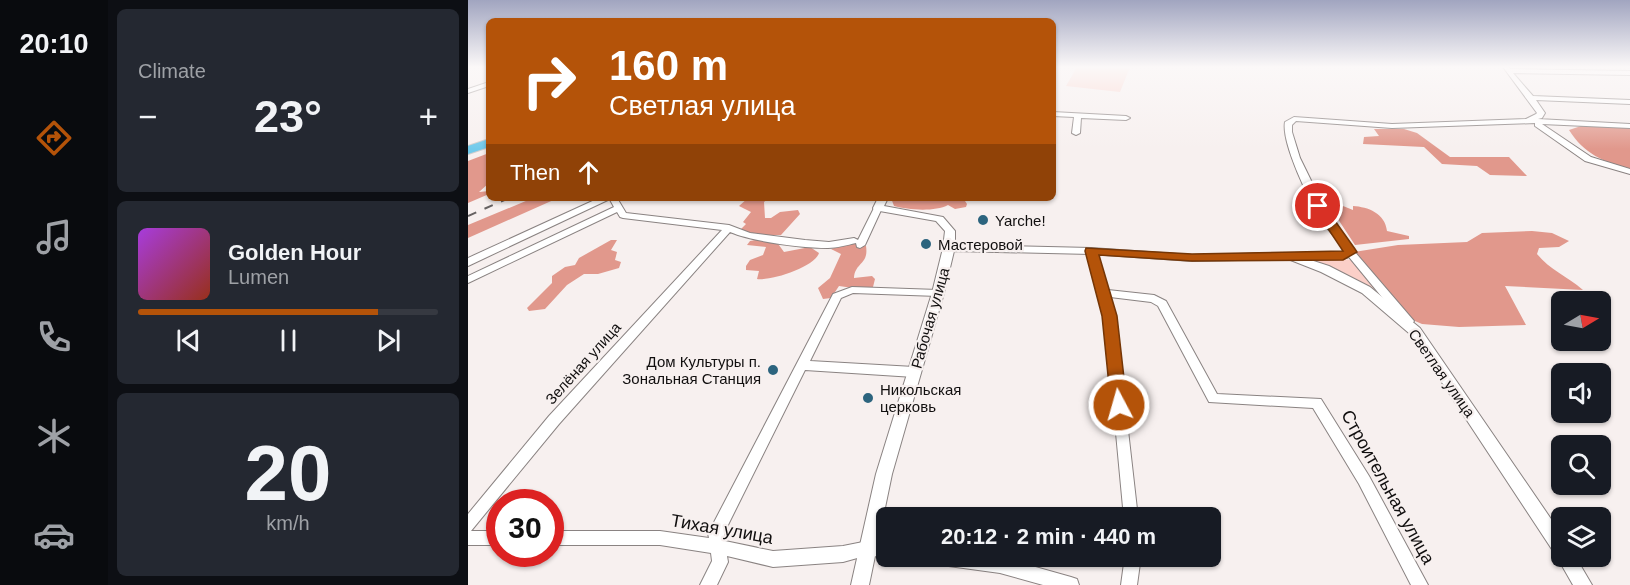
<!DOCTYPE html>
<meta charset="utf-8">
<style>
:root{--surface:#171b24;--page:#242831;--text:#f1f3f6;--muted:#9ea1a6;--line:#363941;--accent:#b45309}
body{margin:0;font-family:Helvetica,sans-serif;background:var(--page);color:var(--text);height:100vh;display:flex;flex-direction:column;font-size:22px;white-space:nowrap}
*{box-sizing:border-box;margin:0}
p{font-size:20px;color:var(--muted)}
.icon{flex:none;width:33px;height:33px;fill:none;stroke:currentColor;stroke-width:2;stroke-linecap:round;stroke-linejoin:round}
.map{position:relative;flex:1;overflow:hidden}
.sheet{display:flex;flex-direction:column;gap:9px;padding:9px;background:#0d0f14;width:360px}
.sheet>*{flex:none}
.banner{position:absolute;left:18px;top:18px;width:570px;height:183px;border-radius:9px;box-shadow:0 2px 4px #0004;background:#b45309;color:#fff;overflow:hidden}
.needle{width:39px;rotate:80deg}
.tools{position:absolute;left:1083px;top:291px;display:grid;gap:12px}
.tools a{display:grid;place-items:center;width:60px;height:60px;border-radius:9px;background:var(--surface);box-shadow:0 2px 4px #0004;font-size:30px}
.speed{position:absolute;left:18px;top:489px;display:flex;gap:12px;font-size:30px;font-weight:700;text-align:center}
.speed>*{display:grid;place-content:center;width:78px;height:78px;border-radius:50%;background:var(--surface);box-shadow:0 2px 4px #0004;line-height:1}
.speed .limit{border:9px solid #d22;background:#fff;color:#111}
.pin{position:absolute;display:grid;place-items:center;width:51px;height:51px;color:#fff;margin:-26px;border:3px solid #fff;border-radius:50%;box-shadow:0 2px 6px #0007}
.me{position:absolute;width:66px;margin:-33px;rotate:354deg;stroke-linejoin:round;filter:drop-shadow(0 0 4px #0008)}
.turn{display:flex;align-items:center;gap:21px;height:126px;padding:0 24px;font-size:27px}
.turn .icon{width:78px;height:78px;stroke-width:2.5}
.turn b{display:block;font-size:42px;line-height:51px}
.then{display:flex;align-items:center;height:57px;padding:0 24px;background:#0003;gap:12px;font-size:22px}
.big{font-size:45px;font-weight:700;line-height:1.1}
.sheet .widget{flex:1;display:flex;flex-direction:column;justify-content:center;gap:9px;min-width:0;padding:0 21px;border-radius:9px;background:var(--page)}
.sheet .dial{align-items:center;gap:0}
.dial b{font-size:78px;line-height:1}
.song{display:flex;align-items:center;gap:18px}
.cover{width:72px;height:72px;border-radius:9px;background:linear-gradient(135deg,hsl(280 70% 55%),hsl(10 70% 35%))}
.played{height:6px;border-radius:3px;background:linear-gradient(90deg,var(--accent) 80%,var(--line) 80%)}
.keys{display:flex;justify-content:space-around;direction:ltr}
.heat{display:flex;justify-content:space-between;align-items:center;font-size:33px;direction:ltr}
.trip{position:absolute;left:408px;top:507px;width:345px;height:60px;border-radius:9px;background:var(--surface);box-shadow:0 2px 4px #0004;font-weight:700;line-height:60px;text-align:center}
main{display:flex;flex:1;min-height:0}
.dock{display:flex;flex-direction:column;width:108px;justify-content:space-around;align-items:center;background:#090b0e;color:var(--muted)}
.dock .icon{width:42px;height:42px}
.dock .on{color:var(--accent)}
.dock b{font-size:27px;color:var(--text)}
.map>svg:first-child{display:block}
.green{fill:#fbcfc8}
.forest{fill:#e1988c}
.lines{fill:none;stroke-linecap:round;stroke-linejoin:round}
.minor-casing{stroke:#8a8382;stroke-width:2}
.tertiary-casing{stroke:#8a8382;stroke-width:2}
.primary-casing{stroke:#cfcfcf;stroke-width:2}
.minor{fill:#fff;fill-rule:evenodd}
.tertiary{fill:#fff;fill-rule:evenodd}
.primary{fill:#71caeb;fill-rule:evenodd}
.rail{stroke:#666262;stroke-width:2;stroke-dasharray:9 9;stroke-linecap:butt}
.route{fill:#b45309;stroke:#753606;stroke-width:1.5}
.poi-dot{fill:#2c647e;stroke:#f7f0ef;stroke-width:2}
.labels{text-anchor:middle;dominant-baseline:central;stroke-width:4.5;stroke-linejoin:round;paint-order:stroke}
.poi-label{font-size:15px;fill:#110f0f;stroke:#f7f0ef;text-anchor:start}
.street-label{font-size:15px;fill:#110f0f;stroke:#f7f0ef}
.near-street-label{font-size:18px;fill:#110f0f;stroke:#f7f0ef}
</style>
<main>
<nav class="dock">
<b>20:10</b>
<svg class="icon on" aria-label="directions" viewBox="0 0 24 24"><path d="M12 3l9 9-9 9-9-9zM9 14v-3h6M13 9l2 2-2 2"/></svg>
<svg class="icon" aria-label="music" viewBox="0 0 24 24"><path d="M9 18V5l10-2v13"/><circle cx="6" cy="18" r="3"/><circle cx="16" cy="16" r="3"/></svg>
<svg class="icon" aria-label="phone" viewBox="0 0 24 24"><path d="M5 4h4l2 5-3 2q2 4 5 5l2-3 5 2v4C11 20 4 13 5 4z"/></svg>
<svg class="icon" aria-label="climate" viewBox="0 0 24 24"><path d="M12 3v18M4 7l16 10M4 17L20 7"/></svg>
<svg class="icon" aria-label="car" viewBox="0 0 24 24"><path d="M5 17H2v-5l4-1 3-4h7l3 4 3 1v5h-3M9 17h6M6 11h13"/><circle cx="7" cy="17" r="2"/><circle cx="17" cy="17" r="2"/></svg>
</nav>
<section class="sheet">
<div class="widget"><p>Climate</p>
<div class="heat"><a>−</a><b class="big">23°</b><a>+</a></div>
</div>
<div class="widget">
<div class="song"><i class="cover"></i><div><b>Golden Hour</b><p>Lumen</p></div></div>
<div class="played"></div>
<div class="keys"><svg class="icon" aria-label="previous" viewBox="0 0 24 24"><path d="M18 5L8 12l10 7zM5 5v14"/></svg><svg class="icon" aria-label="pause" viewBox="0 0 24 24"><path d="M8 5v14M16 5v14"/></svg><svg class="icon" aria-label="next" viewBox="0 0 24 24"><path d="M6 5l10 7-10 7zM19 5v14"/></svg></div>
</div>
<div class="widget dial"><b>20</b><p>km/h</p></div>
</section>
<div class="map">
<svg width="1162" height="585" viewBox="0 0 1162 585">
<rect width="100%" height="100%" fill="#f7f0ef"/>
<!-- green -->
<path class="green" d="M609,67H662L652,92L598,86Z
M861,258L885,260L918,299L907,290L844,259Z"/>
<!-- forest -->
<path class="forest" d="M1113,126L1162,127V169C1136,162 1116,154 1101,130Z
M906,129H936L949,133L982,157H1041L1059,176L1022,175L1009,166L974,164L956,147L895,144L896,137L911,136Z
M21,153V183L11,192L21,191V194L0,203V161Z
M65,198H90L0,238V225Z
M280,198H301L296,202L297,218H303L312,212L330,210L332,214L313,235H283L273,229L278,224L275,222L283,212L271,206Z
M423,198H489L497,201L499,204L498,207L487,209L480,205C467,212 440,210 426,206Z
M860,200L885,210V206C900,207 917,213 919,231L941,236V239L887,245L860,204Z
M1064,231L1084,233L1101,241L1091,247L1071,248L1069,254C1082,270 1099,276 1115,290L1037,286L1058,325L991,327L954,324L947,321L932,306L886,252L930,245L999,242L1014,233Z
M293,239L308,241L316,252L342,247L351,253C347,267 303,281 289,279L291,271L278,270V266L282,260L295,255L298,247L279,245L282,241Z
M143,240H149L143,250L149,252L147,260L153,262L151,268L130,274H116L99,285L77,309L61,311L59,308L84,283V276L97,267L107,265L111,258Z
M387,242L389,245L398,246C401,265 387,262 386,278L404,276L407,279L405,287L392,289L371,286L363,298L355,299L350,288L362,278L373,254L363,249Z"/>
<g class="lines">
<!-- minor casing -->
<g class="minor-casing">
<path id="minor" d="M1035,67H1041L1042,69L1162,71V75L1045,73L1065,96L1162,100V104L1068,100L1077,113L1074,118L1070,119L1162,124V128L1074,124L1123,157L1162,169V174L1117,161L1067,126V123L924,128L828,121L824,125V132L832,158L860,215L886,251L946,321L944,324H936L881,257L875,259L818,258L816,256L821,253H873L877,251C871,240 861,232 854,221C842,202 813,143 817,122L826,117L924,124L1058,119L1068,114L1069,113Z
M21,82V86L0,93V89Z
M585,112L658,116L662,118L658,120L613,118L612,133L608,135L604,133L606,117L585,116Z
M141,198H149L158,213L261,225L282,233L337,240L361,242L386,238L390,240L407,206H413L414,208L397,245L392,248L389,247L388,243C379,245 369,248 360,248C334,248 286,242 262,232L91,424L3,531H32V545H0V514L81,416L254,230L155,218L152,217L149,212L0,283V276L146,207Z
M623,248L628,251L640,290L686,295L698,301L749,394L853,399L901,476L960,585H943L891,484L845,408L741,402L690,306L683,302L642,297L647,316L670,518H656L637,316L618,251Z
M384,287L470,290L475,293L470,296L385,293L373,298L342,361L446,367L450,369L452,372L450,375L446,377L337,370L256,533L257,541L305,551L375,546L400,541L418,544V556H423L418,558L400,555L375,562L305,567L259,556L260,562L249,585H232L244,561L243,553L192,545H82V531H192L241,538L240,533L243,528L364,296L365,294Z
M458,556L532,557L603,577L609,579L611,585H575L532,573L466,564L461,561Z
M657,556H673L669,585H653Z"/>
</g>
<!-- tertiary casing -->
<g class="tertiary-casing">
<path id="tertiary" d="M131,198H144L0,266V258Z
M410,198H420L416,206L475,217L487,231V245L623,248L724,255L821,253L861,266L902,287L952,328L1094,535V556H1107L1124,585H1105L1089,557L942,334L894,293L853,272L820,259L724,261L623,254L486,251L476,293L424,474L401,585H383L408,474L464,293L475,248L477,231L468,221L406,210L405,208Z"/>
</g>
<!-- primary casing -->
<g class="primary-casing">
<path id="primary" d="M21,139V147L0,154V146Z"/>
</g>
<!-- minor -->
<use href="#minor" class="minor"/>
<!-- tertiary -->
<use href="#tertiary" class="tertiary"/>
<!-- primary -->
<use href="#primary" class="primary"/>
<!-- rail -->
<path class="rail" d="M0,216L41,198"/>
</g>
<!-- sky -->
<linearGradient id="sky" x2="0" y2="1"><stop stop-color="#a1a5c0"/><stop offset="0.45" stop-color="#fbf8f8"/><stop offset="1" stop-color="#fbf8f8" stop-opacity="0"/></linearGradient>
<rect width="1162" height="149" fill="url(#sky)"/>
<!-- route -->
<path class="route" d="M850,203L855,204L887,249L889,252L875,260L724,261L631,255L649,316L659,405L657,410L651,412L645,410L643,405L634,316L617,251L618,248L724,254L875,251L845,206Z"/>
<!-- markers -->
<g class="poi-dot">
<circle cx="515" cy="220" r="6"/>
<circle cx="458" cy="244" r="6"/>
<circle cx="305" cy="370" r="6"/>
<circle cx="400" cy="398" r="6"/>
</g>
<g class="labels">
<!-- poi labels -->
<g class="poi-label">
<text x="527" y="220">Yarche!</text>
<text x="470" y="244">Мастеровой</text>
<text x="293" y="361" text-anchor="end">Дом Культуры п.<tspan x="293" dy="17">Зональная Станция</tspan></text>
<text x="412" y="389">Никольская<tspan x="412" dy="17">церковь</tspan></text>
</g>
<!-- street labels -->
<g class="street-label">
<text transform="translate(462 318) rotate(-74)">Рабочая улица</text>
<text transform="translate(115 363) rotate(-48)">Зелёная улица</text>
<text transform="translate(974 373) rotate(55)">Светлая улица</text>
</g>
<!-- near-street labels -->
<g class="near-street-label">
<text transform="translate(920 487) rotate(61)">Строительная улица</text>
<text transform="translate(254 529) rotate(10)">Тихая улица</text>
</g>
</g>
</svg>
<div class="tools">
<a><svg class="needle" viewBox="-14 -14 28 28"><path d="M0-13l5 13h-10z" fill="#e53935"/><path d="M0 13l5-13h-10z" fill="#9ea1a6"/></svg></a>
<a><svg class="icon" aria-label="sound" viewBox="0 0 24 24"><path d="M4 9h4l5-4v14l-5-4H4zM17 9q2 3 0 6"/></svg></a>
<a><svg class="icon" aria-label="search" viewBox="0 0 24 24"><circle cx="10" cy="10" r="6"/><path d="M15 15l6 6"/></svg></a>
<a><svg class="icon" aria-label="layers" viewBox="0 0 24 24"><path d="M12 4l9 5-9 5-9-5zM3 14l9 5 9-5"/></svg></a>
</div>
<div class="speed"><div class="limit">30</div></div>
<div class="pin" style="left:850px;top:206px;background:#d93025"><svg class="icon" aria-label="arrive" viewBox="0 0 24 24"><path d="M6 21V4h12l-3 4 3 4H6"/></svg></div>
<svg class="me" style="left:651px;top:405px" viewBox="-20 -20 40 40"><circle r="17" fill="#b45309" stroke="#fff" stroke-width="3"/><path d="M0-11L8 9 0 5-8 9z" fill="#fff"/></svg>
<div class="trip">20:12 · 2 min · 440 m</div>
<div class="banner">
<div class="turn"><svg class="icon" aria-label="right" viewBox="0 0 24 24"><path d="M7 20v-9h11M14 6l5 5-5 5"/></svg><div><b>160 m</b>Светлая улица</div></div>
<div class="then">Then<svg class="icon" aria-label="ahead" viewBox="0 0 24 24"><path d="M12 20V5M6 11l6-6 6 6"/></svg></div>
</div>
</div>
</main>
